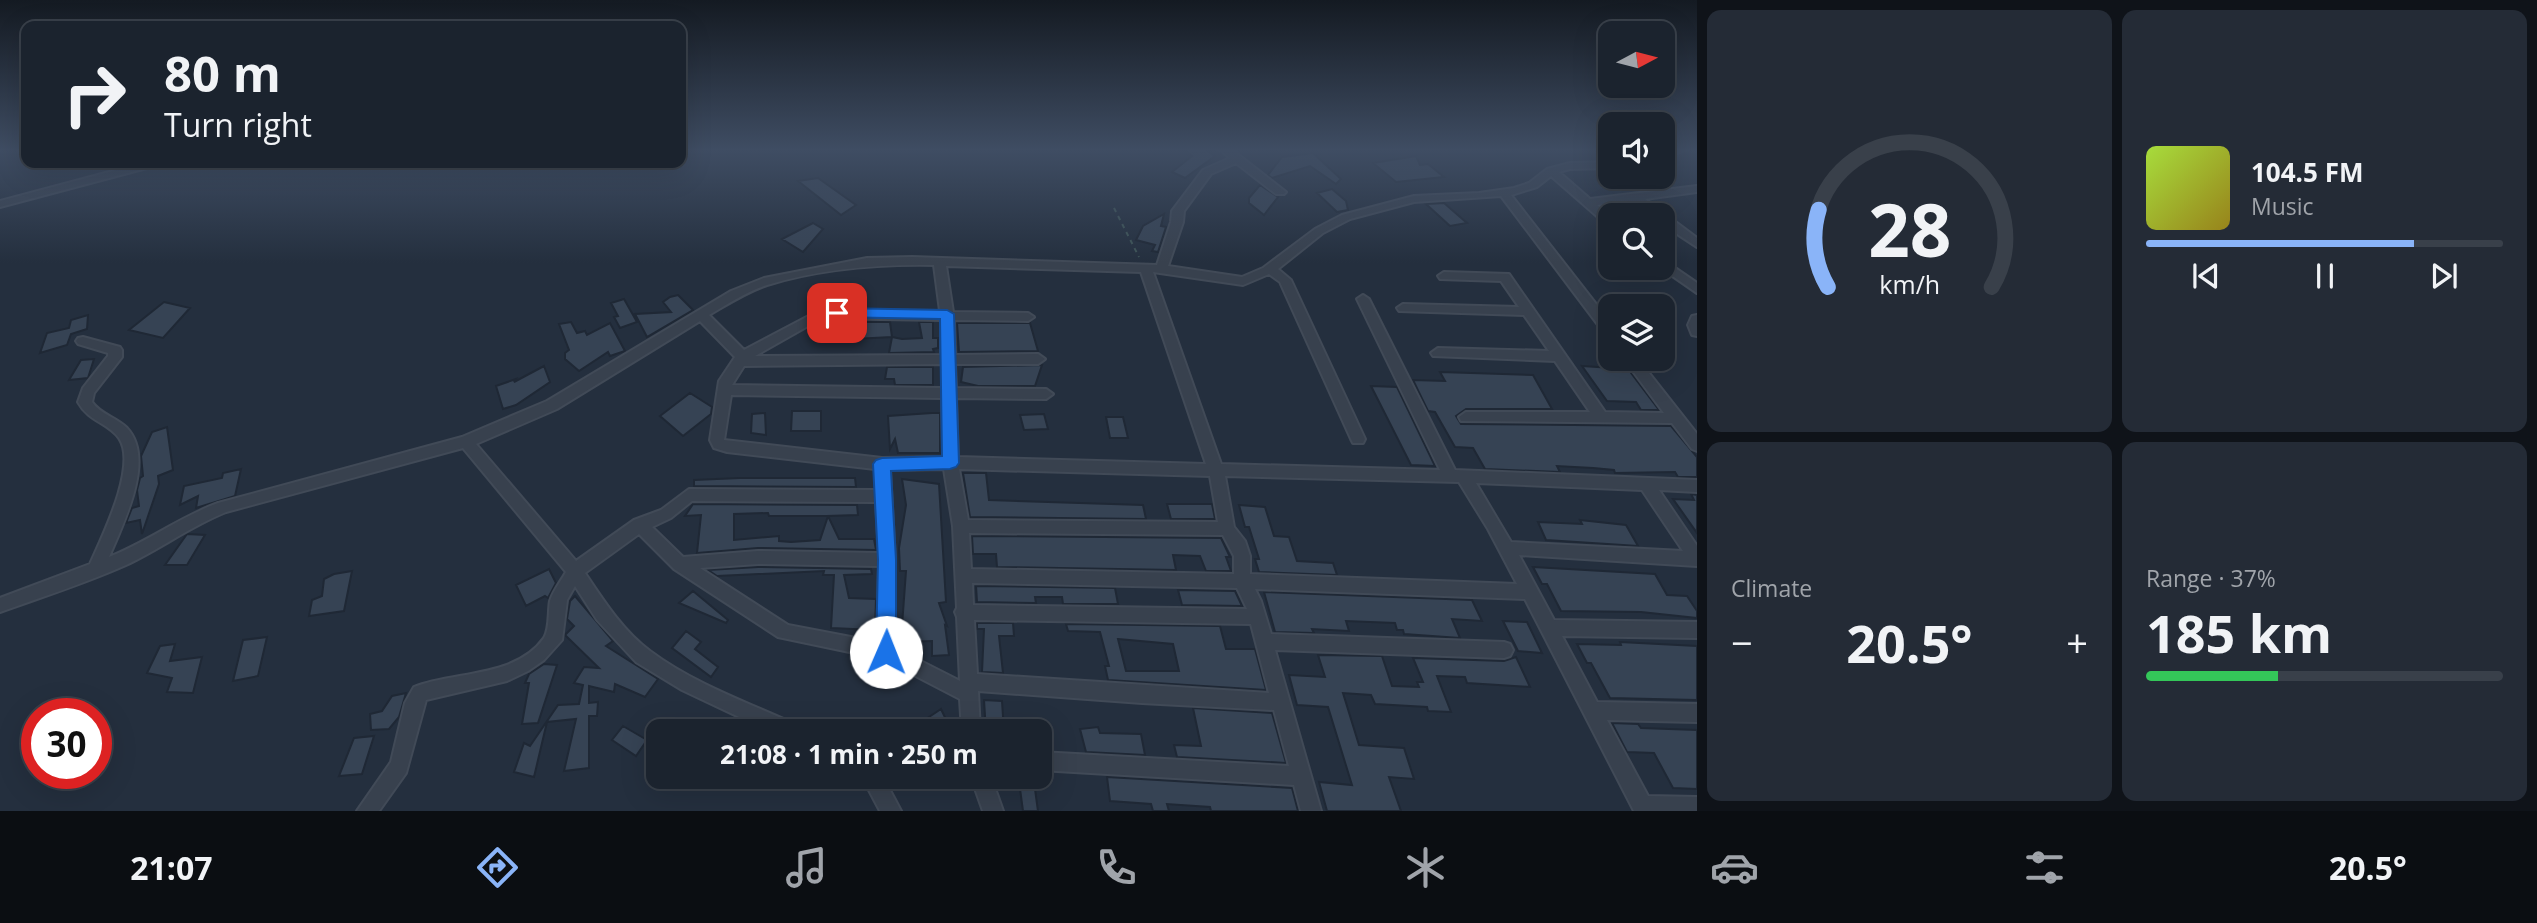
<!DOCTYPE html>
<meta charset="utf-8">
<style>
:root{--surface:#1b232e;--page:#242b36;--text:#f1f3f6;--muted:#a0a4aa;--line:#39404a;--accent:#8ab4f8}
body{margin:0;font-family:"Open Sans",sans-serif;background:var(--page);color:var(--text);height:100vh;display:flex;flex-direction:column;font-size:26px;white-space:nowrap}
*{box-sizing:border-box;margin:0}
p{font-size:23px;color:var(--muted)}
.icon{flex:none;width:38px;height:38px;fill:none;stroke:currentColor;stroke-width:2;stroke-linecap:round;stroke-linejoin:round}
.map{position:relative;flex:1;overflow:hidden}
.panel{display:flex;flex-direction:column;gap:10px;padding:10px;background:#0f1319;width:840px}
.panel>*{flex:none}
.top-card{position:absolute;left:21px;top:21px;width:665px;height:147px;border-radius:14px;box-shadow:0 7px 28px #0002,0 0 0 2px var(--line);background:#1b232e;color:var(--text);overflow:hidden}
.needle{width:46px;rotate:83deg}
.tools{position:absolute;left:1598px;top:21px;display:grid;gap:14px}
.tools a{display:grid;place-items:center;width:77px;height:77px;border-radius:14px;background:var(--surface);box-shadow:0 7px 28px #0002,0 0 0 2px var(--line);font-size:35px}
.speed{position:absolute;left:21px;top:698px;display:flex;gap:14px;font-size:35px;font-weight:700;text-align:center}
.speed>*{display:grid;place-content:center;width:91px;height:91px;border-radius:50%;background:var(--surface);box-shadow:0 7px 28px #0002,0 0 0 2px var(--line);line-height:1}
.speed .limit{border:10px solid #d22;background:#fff;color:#111}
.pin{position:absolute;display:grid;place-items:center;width:60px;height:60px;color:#fff;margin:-30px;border-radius:14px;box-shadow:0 4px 10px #0006}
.me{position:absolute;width:77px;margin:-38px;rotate:1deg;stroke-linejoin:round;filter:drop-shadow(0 0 5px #0008)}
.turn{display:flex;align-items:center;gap:24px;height:147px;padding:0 28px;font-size:32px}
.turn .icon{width:91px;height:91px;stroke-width:2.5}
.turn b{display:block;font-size:49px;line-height:60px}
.big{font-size:52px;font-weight:700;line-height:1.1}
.panel .widget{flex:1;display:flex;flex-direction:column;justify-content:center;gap:10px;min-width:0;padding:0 24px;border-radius:14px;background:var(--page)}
.panel .dial{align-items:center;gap:0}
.dial svg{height:182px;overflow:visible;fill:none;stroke:var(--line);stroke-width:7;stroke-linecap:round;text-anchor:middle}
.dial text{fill:var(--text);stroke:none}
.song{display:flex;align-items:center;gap:21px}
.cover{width:84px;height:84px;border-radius:10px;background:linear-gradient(135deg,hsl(80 70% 55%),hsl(50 70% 35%))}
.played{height:7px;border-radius:4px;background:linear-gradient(90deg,var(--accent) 75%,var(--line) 75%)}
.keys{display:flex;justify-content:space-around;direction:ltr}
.heat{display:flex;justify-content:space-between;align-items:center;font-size:38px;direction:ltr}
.charge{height:10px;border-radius:5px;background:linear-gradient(90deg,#34c759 37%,var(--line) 0)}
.panel .tiles{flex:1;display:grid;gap:10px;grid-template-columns:repeat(2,1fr)}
.trip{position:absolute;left:646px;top:719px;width:406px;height:70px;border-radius:14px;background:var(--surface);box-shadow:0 7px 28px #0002,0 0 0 2px var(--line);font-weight:700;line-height:70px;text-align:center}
.menu{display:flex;height:112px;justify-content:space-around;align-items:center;background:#0b0e12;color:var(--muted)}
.menu .icon{width:49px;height:49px}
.menu .active{color:var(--accent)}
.menu b{font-size:32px;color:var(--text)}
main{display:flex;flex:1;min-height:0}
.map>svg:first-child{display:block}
.building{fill:#364354;stroke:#1f2835;stroke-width:2;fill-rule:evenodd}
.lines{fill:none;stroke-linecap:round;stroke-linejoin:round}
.minor-casing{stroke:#414a57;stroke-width:4}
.path{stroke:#3f5557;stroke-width:2;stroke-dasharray:4.5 4.5;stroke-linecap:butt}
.minor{fill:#38414e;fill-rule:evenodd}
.route{fill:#1a73e8;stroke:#114b97;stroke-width:2}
</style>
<main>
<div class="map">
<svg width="1697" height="811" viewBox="0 0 1697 811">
<rect width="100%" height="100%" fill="#242f3e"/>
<!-- building -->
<path class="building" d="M1184,149H1205L1215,156L1185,178L1172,172L1192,156Z
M1313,153L1341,179L1336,184L1310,166L1272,178L1268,175L1282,157Z
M1416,156L1420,165L1428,164L1444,177L1396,182L1373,163Z
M818,178L856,205L841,215L798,181Z
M1260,185L1278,197L1264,215L1249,203V198Z
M1332,189L1346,201L1348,210L1337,212L1317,193Z
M1444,203L1467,223L1450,226L1426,204Z
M1164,214L1161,226L1166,227L1158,252L1152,251L1155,245L1136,240L1143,226Z
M813,223L823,229L803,252L782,239Z
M678,295L693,310L647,337L635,314L671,312L663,302L670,297Z
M624,299L637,322L620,328L614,317L618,316L611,303Z
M164,302L190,308L163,338L129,330Z
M88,315L87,329L71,334L67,345L40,353L47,333L69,328L71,320Z
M571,322L577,333L585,331L587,335L610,323L625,351L610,356L608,352L579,371L565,359V353L569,350L559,324Z
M851,322H890L892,337L854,339Z
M919,322H933V338H938V348L933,349L934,352L889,353L892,337L902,339L922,338Z
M957,323H1030L1038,351L959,352Z
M94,359L88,378L69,380L81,360Z
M1042,365L1035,386H978L961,382L963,367Z
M544,366L550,382L516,405L503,409L496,386L516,379L514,382Z
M1582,366L1628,369L1659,410H1641L1636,402L1607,401Z
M887,367H933V385H895L894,379H885Z
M1440,372L1533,375L1552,409H1466L1456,416L1461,424L1671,426L1697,457V477H1678L1675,472L1615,473L1614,470L1593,468L1557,466L1560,472L1485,469L1473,448L1455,447L1435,412L1428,411L1413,380L1445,381Z
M1371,386L1397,387L1435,466L1411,465Z
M690,393L712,407L711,414L683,436L660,416Z
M792,411H821V431H791Z
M765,413L766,435L751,433L752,414Z
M932,413H940V453H898L895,439L890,449L888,416Z
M1044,414L1048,429L1024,430L1020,415Z
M1106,417H1123L1128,438H1110Z
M167,427L173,470L158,476L159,484L142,534L140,520L126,523L132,508L139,506L137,490L140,478L143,476L141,456L152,432Z
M241,469L235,496L196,508L198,496L180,505L184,486L222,478L223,473Z
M963,473H986L989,500L1143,505L1146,519L970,517Z
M740,478H855L856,487L694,486V480Z
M902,479L939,484L946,602L939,603L947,626L945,625L949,655L932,656V641L902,642L899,626H902L906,571H900L899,548L906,505Z
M1691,494L1697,495V533L1673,499L1694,500Z
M693,504L857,505L858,515L828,516L839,539H874L876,550L758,548L697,553L701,515L685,516ZM768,513L769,516H828L820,540L791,542L779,541V536L734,540V514Z
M1167,504H1212L1215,519H1171Z
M1239,505L1265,507L1274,536L1289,537L1297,561L1333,563L1337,575L1259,572L1255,559H1259L1249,527H1245Z
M1580,520L1626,525L1638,546L1546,540L1538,522L1582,524Z
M187,534L205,535L187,565H165Z
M972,536L1221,538L1230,557H1226L1231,571H1206L1200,556L1173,555L1176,570L997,567L996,554H973Z
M758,567L871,569L872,574L844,575L849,598L876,599L875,630L831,628L834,575H823L824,571L717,576L708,570Z
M1533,567L1655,574L1667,595L1687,596L1697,611V618L1641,612L1561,611L1547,584H1542Z
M549,569L556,583L548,598L545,596L526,606L516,585Z
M352,571L344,611L309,616L312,600L322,596L324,579L334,574Z
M976,586L1115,588L1118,604H1063L1062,597H1035L1036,603L977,602Z
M1178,590L1235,591L1242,606L1182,605Z
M693,591L728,620L726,623L679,603Z
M1264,592L1472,600L1482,621L1452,619L1460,638L1404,634L1403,630H1397L1395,623L1346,621L1349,631L1312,629L1314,633L1275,632Z
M575,596L613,641L606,646L658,679L645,697L615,684L614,692L589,686V703L598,702L597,716H589V768L564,771L576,719L547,722L534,777L514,772L524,743L530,746L558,705L579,704L583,685L574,683L584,667L599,668L565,635L574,626L567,619L570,601Z
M1503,621L1527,622L1542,653L1518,651Z
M977,623H1013L1014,636H999L1003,673L982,672L984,629H977Z
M1066,624L1220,626L1226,649H1255L1266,690L1108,680L1105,666H1109L1100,632L1068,631ZM1118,639L1173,644L1179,671H1126Z
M686,631L701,642L695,649L718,667L711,677L672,648Z
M267,637L258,676L233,681L243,640Z
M1620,642L1697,646V700L1610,698L1591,663H1587L1577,644L1621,645Z
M175,644L170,661L202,657L193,693L167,692L172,678L147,673L160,646Z
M1318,655L1382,656L1392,686L1419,687L1417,682H1423L1413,658L1504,661L1516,657L1530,687L1467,683L1465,677L1437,676L1451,712L1428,711L1427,707L1375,704L1371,695L1343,693L1359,745L1404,748L1414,779L1389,777L1401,811H1327L1319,782L1352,785L1328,707L1297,705L1289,675L1325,677Z
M544,664L557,665L538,723L522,724L529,683H525L529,674Z
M406,693L399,717L389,729L371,730L370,714L382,711L392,696Z
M984,700L1002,701L1004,732H986Z
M1193,708L1272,713L1286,763L1177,757L1174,745L1201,746Z
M941,709L952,732H932L926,719Z
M1612,723L1638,724L1641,728L1697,730V789L1673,788L1654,753L1627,752Z
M623,726L647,740L636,756L612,740Z
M1098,727L1100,733L1141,734L1145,755L1086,752L1080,729Z
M374,736L362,774L339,776L354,738Z
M1107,777L1292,788L1298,811H1211L1210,807L1167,804L1169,811H1153L1151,804L1110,801Z
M1020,789H1035L1038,811H1023Z"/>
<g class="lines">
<!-- minor casing -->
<g class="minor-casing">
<path id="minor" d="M1219,149H1231L1286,192L1284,194H1276L1236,163L1211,174L1184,211L1183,222L1168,266L1242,277L1263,268L1315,229L1342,215L1414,196L1479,193L1514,188L1529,183L1547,169L1570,163L1610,162V168L1570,169L1559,172L1590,199L1697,186V192L1645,199L1697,238V247L1662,224V215H1652L1632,201L1597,205L1610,216V225L1606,224L1551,176L1537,187L1511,195L1610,322V335L1605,334L1501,196L1414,202L1350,219L1323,233L1278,269L1291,280L1365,439L1363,443H1353L1351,439L1280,282L1269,274L1243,285L1153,272L1221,464L1440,470L1357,299L1363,295L1369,299L1455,470L1697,480V492L1659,490L1697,546V566L1519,555L1554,620L1697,622V638L1562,636L1597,702L1697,704V722L1607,720L1648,796L1697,797V811H1634L1525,599L1255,589L1261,601L1271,634L1504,642L1510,644L1513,650L1510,656L1504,658L1275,650L1321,811H1301L1294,785L1040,770V752L1289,766L1274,710L1142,703L978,691L980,732H962L960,699L883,659L778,637L674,569L639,534L585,573C603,600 623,631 650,651C694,684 749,703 799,726L801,732H771L682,690L636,662L597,620L575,586L567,600L562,640L544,660L528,671L507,681L426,700L406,773L379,811H357L391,762L405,703L414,687C454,671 516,678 544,638C550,629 548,611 550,601C553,591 561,581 566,572L463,448L226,512C191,526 160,549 126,565C86,583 42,597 0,612V598L90,564C102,537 138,465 119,438C107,422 89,422 78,402L83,388L108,356V353L78,344L76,341L78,338L83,337L120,347L122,350V357L94,393L92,402C101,415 116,417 127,428C156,459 123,524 109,557C147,542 180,517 218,503L462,437L547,401L731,291L764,278L867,258L912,257L1157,265L1171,222L1172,211L1203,170L1230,158ZM934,265L940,311L820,310L744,350L709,315C728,304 746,292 767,285C819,269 879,264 934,265ZM946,266L1141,272L1206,464L958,457L956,398L1046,399L1053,394L1046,389L956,388L955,364H1038L1045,359L1038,354L955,355L954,320L1028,321L1034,317L1028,313L953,312ZM822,318L941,320V355L755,356ZM700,321L735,357L719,381L710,440L714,448L727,452L875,469L876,490L689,489L661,510L634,520L576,561L476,444L557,409ZM942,364V388L732,385L744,366ZM731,395L942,398L943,457L882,458L724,440ZM944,469L953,526L957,608L955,612L957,617L960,681L895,648V560L890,470ZM959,469L1210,476L1218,522L968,520ZM1225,476L1459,482L1488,529L1517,584L1250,574V556L1245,541L1234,527ZM1476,483L1642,490L1683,551L1511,542ZM692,501L876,502L879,553L758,551L683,557L652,527L671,518ZM969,533L1223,535L1234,556V574L971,569ZM758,564L879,566L877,642L788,625L700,568ZM972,583L1237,588L1247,609L973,605ZM974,620L1251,624L1269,693L977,674Z
M1671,149H1688L1662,158V152Z
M143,163H159L158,165L0,207V201Z
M1662,259L1697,283V293L1661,268H1662Z
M1444,272L1509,274L1605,412L1664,413L1624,359H1638L1697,434V451L1692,449L1672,423L1461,421L1459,417L1466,412H1590L1555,361L1433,356L1431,353L1438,348L1549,351L1524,315L1399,311L1397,308L1403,304L1519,307L1501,281L1440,279L1438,276Z
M1697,315V336L1692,335L1688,325L1692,316Z
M862,777H883L901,811H880Z
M971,777H991L1003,811H983Z"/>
</g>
<!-- path -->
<path class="path" d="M1114,208L1139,257"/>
<!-- minor -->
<use href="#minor" class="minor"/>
</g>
<!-- sky -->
<linearGradient id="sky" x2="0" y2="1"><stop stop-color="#141a22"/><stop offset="0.57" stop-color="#3f4d63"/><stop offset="1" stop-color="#3f4d63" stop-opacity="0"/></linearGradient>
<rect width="1697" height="263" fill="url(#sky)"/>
<!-- route -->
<path class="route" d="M837,308L947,310L954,314L959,463L956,467L950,469L891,471L896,560V652L893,659L886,661L879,659L876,652L878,560L873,464L876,460L882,458L942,456L940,319L832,317L830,313L832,310Z"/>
</svg>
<div class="tools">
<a><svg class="needle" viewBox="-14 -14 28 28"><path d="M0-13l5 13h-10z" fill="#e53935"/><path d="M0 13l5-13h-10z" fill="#a0a4aa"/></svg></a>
<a><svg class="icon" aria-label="sound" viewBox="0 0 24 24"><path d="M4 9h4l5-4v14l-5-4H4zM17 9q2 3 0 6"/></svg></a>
<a><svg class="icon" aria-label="search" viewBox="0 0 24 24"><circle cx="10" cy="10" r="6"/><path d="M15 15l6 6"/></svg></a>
<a><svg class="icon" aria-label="layers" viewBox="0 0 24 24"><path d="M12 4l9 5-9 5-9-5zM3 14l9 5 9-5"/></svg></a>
</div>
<div class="speed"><div class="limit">30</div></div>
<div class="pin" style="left:837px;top:313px;background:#d93025"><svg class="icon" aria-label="arrive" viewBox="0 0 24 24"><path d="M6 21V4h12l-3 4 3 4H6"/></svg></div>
<svg class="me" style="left:886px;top:652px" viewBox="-20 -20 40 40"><circle r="19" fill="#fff"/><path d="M0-13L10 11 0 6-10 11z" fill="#1a73e8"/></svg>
<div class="trip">21:08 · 1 min · 250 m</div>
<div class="top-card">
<div class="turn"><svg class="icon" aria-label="right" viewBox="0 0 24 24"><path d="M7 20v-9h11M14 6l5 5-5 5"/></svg><div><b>80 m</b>Turn right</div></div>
</div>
</div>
<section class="panel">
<div class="tiles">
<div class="widget dial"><svg viewBox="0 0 100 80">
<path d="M14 69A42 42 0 1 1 86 69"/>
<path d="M14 69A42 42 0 0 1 10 35" stroke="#8ab4f8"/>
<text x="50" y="56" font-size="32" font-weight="700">28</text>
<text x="50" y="72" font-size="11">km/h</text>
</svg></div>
<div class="widget">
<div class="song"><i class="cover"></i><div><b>104.5 FM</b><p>Music</p></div></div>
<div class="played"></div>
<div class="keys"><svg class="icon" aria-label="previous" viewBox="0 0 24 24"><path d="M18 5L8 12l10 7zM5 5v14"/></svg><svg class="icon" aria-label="pause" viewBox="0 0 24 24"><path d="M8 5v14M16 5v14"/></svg><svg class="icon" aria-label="next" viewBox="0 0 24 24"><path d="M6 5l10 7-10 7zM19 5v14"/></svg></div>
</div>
<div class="widget"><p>Climate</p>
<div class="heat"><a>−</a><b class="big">20.5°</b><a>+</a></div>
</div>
<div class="widget"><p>Range · 37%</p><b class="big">185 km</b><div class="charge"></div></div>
</div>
</section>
</main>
<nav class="menu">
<b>21:07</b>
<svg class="icon active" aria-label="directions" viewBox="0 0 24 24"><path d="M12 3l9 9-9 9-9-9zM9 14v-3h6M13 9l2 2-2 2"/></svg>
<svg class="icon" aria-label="music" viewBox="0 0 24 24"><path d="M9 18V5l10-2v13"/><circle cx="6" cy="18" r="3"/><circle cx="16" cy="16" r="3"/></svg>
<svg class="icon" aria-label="phone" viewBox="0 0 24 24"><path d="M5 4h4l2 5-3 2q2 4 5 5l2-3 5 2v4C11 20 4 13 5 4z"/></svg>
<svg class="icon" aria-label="climate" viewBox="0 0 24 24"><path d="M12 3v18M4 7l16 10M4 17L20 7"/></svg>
<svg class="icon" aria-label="car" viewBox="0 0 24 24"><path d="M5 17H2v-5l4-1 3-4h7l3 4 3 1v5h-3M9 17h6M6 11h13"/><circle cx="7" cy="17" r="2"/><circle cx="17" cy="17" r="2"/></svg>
<svg class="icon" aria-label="filters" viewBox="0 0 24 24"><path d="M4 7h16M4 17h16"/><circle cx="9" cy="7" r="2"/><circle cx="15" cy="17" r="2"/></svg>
<b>20.5°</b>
</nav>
